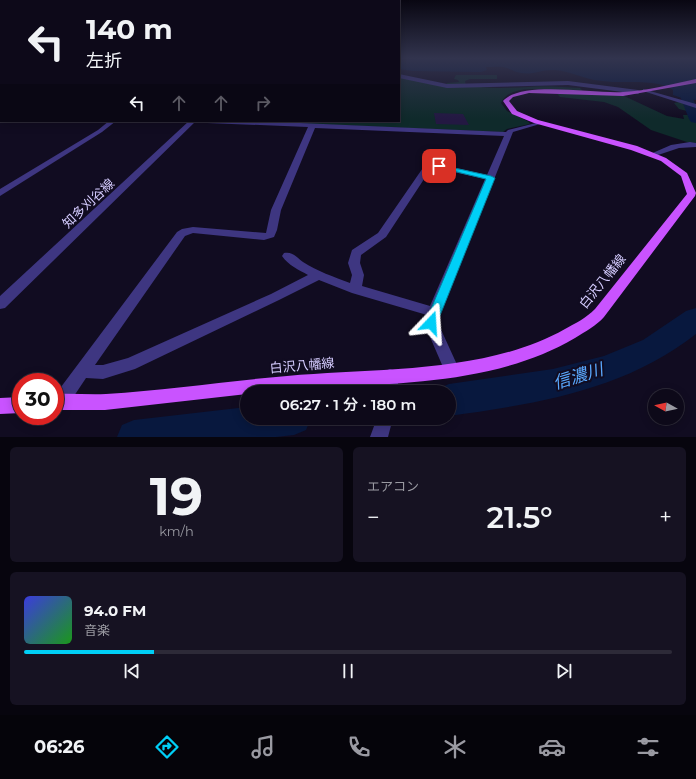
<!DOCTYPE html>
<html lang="ja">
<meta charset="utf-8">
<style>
:root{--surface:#0d0919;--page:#161222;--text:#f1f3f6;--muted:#9a9aa2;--line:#2d2a38;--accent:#00cff7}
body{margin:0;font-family:Montserrat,"Noto Sans JP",sans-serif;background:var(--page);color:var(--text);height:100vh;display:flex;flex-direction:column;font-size:15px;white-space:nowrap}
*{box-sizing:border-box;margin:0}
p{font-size:13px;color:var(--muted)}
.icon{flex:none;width:22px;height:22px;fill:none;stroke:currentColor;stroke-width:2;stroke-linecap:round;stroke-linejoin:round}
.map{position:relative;height:437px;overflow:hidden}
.details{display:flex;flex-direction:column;gap:10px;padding:10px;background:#07050e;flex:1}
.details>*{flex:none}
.hud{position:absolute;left:0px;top:0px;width:400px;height:122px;box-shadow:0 2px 10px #0003,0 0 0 1px var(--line);background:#0d0919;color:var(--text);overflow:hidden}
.needle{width:26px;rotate:278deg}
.buttons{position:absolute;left:648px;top:389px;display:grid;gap:8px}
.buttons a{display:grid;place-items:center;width:36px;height:36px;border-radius:50%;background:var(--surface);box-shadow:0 2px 10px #0003,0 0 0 1px var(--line);font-size:20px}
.speed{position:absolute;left:12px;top:373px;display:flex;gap:8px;font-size:20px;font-weight:700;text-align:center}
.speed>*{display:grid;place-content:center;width:52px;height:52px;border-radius:50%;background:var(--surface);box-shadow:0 2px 10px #0003,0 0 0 1px var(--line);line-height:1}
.speed .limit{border:6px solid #d22;background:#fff;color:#111}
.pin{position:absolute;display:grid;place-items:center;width:34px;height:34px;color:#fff;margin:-17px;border-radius:8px;box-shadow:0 2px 6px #0006}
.me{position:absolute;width:44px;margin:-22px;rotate:20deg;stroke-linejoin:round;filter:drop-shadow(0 0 3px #0008)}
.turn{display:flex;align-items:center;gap:14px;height:84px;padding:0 20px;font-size:18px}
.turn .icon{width:52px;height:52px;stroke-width:2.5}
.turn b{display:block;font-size:28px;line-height:34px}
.lanes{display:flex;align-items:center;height:38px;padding:0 20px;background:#0003;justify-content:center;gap:20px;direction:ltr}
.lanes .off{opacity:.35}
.big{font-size:30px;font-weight:600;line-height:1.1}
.details .tile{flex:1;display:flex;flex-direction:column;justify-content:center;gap:6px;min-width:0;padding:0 14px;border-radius:6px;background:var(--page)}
.details .dial{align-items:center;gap:0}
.dial b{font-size:52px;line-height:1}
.song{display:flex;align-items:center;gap:12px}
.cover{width:48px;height:48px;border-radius:6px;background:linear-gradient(135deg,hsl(240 70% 55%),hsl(120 70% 35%))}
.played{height:4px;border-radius:2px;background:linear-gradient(90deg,var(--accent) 20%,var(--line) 20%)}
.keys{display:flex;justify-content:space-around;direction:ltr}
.heat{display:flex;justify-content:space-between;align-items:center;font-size:22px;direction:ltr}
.details .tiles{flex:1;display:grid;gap:10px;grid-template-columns:1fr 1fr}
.tile:last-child{grid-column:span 2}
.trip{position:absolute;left:240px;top:385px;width:216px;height:40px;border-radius:20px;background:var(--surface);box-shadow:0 2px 10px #0003,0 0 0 1px var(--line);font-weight:600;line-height:40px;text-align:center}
.menu{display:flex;height:64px;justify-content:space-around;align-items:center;background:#05040a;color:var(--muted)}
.menu .icon{width:28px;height:28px}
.menu .active{color:var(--accent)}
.menu b{font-size:18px;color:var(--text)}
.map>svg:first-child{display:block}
.green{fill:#0f2a2b}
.water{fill:#08183e}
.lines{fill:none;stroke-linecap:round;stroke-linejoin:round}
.river{fill:#08183e;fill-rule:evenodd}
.building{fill:#231842}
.minor{fill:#3e3681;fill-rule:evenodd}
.major{fill:#c953ff;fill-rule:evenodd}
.route{fill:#00cff7;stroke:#0087a1}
.labels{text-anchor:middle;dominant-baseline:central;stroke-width:4;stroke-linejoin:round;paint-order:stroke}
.street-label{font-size:13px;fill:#d5ccff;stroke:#110c21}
.near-water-label{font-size:17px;font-style:italic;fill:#5aa9ff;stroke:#110c21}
</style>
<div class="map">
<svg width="696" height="437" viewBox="0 0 696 437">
<rect width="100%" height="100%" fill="#110c21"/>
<!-- green -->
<path class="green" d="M456,75H497V79H470L465,81L466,85C488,89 507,88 529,87C546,86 563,87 580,88L586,94L622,95L667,116L684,119L683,115H693L691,112L679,109L674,103L679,102L694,107L696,113V143L687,142L651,130L618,107L604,102L560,97L554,90C539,89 509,85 501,103L507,111L529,122L530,124L507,129L503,132L237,121H399V77L444,87L447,83L459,82L458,80L454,79Z"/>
<!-- water -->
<path class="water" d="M423,58H696V100L685,99L673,95V90C658,78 621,84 602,81C585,80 571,71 555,70C543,69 533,75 521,73C516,72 512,70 507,68C501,66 493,67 486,67L487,70L481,72L413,71L399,69V61Z"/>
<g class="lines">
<!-- river -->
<path class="river" d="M696,92V98L693,99L696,105V123L691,122L689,119L680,96L682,94Z
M696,308V334C625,390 536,404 449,416V392H436L438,389L449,384L553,369L604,356L643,340L686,311Z
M247,407V418H311L306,430L294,435L276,437H117L122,425L134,420Z"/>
</g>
<!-- building -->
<path class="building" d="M434,113L463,114L469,125L436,124Z"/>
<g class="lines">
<!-- minor -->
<path class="minor" d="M0,60H1V62H0Z
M0,70H1V72H0Z
M399,74L447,84L568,81L638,90L641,92L638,94L568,85L447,88L399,78Z
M0,85H1V89H0Z
M643,89L696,104V108L643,91Z
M0,108H1L0,113Z
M109,121H116L102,132L0,196V189L98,130Z
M189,121H196L5,308L0,309V296Z
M204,121H254L506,132L508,130L540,122V124L513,132L441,312L438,323L459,369L456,374L451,376L446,374L424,323L427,315L352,293L319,280L279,300L135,369L103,379L86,378L66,408L60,410L55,408V395L177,232L182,229L193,227L266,233L271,210L308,127L207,123ZM315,128L504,136L487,175L430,162H427L378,233L352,250L348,263L352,275L350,283C334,277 317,271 303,262C297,258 293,251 284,253L282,256C288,265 299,270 308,275L271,294L128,358L103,365H95L185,236L193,233L264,240L274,237L277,230L281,210ZM432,167L485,179L430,306L362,286L364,275L360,263L361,255L386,237Z
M690,142L696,143V147L679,148L652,157L648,155L671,145Z
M390,369L395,371L398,376V392H382V376L385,371Z
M377,418H393L388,437H370Z"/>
<!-- major -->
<path class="major" d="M696,79V83L623,96L529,93L513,97L509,101L517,111L538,120L637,146L666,158L687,173L696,193L695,196L604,317C596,326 586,331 575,338C504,380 415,383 335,387C305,389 276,392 247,392V394L105,410H55V394C72,393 89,395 106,394C167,390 227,381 287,376C376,368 485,374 565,329C576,323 586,318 595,309L687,194L681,176L661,161L631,150L534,123L512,114L503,101C521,80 595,94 623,92C647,91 672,84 696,79Z
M21,397V413L0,414V398Z"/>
</g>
<!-- sky -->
<linearGradient id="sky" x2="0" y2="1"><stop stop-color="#090712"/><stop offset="0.49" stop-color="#32344e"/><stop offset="1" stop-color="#32344e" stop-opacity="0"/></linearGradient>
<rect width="696" height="119" fill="url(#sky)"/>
<!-- route -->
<path class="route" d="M436,164L491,176L495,178L437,323L435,327L431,328L427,327L425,323L486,179L436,167Z"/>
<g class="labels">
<!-- street labels -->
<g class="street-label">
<text transform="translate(88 203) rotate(-43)">知多刈谷線</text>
<text transform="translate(602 281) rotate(-51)">白沢八幡線</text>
<text transform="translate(302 365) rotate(-5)">白沢八幡線</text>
</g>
<!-- near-water labels -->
<g class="near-water-label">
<text transform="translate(578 376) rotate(-17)">信濃川</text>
</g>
</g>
</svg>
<div class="buttons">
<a><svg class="needle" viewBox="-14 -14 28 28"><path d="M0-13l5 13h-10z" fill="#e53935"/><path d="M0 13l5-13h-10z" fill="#9a9aa2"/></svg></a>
</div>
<div class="speed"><div class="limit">30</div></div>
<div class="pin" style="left:439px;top:166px;background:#d93025"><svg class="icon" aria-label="arrive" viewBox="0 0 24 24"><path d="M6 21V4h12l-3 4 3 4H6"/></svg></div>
<svg class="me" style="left:431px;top:323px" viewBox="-20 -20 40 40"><path d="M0-17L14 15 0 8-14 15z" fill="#00cff7" stroke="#fff" stroke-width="4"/></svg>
<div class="trip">06:27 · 1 分 · 180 m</div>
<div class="hud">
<div class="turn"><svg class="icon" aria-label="left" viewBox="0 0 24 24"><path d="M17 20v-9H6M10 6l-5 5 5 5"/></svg><div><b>140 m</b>左折</div></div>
<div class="lanes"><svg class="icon" aria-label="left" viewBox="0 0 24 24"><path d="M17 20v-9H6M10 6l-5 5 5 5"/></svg><svg class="icon off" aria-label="ahead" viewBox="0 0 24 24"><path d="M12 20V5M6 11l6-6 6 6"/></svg><svg class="icon off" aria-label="ahead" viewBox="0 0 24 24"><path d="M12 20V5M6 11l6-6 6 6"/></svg><svg class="icon off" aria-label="right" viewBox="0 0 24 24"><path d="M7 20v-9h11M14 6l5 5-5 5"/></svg></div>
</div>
</div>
<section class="details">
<div class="tiles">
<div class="tile dial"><b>19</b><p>km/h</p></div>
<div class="tile"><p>エアコン</p>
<div class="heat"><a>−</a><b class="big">21.5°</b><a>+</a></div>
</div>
<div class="tile">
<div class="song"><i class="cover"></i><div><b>94.0 FM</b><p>音楽</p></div></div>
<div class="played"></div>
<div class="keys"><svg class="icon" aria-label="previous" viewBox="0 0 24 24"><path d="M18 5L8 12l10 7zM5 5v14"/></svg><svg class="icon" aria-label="pause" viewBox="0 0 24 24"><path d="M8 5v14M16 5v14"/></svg><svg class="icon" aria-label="next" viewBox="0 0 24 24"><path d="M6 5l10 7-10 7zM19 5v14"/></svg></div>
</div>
</div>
</section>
<nav class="menu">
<b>06:26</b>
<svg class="icon active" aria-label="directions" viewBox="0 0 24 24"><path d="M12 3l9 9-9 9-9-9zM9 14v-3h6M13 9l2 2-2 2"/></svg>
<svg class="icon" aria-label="music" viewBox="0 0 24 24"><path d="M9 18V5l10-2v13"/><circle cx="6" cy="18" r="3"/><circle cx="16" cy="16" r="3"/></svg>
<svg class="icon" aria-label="phone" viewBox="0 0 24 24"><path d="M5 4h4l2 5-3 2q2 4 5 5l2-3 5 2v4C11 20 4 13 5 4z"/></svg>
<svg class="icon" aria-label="climate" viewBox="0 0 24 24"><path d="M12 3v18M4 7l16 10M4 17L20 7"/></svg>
<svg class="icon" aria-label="car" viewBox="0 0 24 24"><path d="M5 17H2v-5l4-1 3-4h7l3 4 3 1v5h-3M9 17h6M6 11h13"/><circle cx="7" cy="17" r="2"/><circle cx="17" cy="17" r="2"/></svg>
<svg class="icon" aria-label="filters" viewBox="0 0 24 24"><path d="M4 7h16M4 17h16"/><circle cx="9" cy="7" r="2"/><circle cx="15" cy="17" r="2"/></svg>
</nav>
